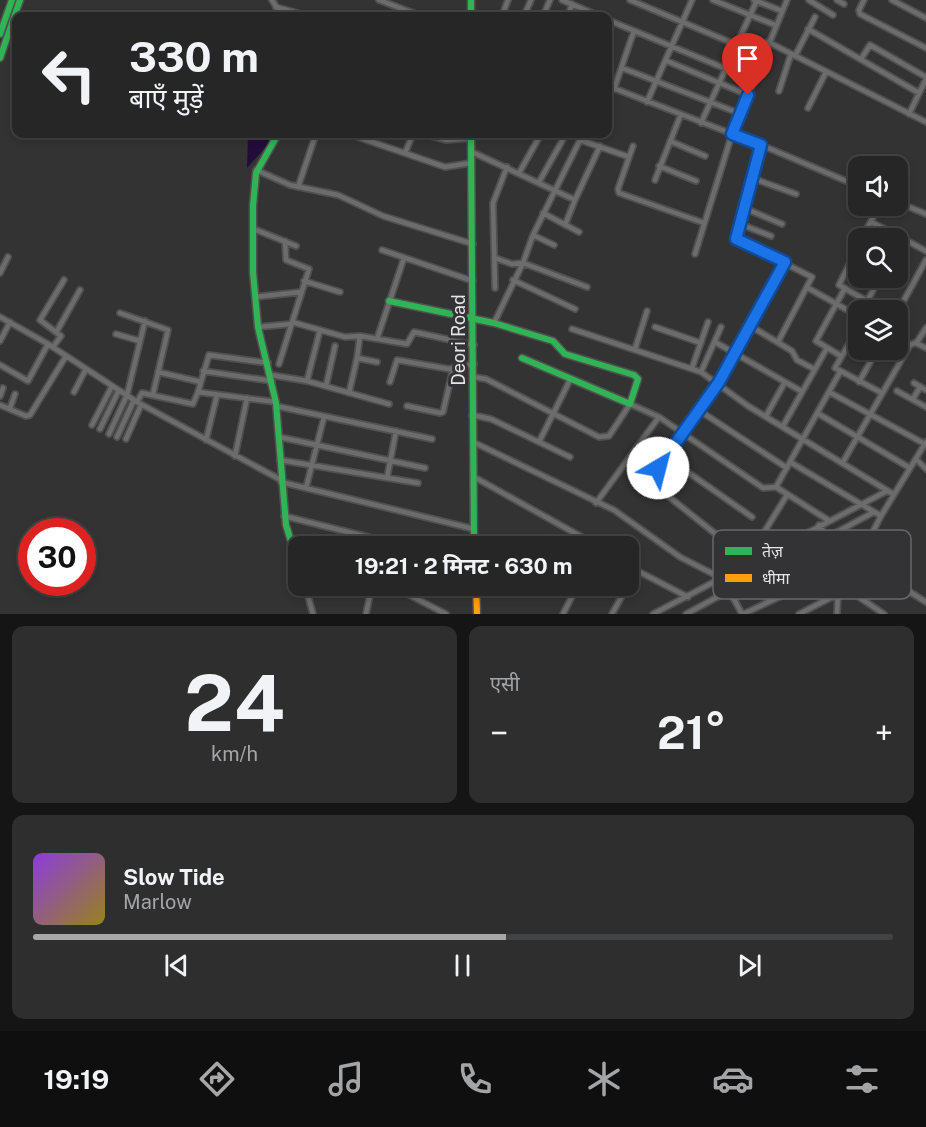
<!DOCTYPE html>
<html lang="hi">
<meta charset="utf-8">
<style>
:root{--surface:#262627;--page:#2e2e2f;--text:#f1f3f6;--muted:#a4a5a7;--line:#424344;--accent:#a7a7a8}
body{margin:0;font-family:"Public Sans","Noto Sans Devanagari",sans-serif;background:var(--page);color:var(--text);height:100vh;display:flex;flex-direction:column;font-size:22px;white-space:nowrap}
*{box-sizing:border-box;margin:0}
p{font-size:20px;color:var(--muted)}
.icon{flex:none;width:33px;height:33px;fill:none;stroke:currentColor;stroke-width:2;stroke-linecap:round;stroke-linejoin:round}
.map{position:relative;height:614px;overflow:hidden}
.sheet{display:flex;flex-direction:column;gap:12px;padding:12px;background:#151515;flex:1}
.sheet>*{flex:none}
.guide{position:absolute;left:12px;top:12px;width:600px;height:126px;border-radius:12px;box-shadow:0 3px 9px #0003,0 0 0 2px var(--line);background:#262627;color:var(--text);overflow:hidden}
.fabs{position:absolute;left:848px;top:156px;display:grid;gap:12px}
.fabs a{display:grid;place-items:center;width:60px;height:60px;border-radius:12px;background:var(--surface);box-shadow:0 3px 9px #0003,0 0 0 2px var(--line);font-size:30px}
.speed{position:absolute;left:18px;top:518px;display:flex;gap:12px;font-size:30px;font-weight:700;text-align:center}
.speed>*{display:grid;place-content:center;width:78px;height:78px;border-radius:50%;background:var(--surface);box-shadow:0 3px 9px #0003,0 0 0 2px var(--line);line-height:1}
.speed .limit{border:9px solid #d22;background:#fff;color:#111}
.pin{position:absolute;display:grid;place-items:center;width:51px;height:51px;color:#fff;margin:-62px -26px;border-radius:50% 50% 50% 0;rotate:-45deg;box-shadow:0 0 6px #0007}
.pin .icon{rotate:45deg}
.me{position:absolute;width:66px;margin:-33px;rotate:37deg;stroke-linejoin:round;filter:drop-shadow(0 0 4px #0008)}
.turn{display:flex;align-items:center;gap:21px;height:126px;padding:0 18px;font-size:27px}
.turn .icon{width:78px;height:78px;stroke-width:2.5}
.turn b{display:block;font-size:42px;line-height:51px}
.big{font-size:45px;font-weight:700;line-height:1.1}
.sheet .card{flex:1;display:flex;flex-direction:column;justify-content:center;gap:9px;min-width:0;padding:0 21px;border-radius:12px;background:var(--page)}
.sheet .dial{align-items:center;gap:0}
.dial b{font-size:78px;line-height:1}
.song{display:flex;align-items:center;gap:18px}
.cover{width:72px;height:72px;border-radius:9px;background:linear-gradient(135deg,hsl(270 70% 55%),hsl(50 70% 35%))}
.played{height:6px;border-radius:3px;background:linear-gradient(90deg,var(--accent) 55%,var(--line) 55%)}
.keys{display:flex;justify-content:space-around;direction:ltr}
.heat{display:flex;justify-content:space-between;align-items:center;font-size:33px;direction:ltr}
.sheet .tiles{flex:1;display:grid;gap:12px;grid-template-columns:1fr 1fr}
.card:last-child{grid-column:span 2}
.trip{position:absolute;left:288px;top:536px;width:351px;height:60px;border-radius:12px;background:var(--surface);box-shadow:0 3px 9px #0003,0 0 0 2px var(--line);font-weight:700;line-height:60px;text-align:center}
.dock{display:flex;height:96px;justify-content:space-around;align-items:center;background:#0f0f10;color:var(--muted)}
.dock .icon{width:42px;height:42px}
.dock .selected{color:var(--accent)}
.dock b{font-size:27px;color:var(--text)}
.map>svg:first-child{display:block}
.water{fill:#220c39}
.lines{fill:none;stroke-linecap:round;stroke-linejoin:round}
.street-casing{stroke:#505050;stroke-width:8}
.fast-casing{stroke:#505050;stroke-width:9}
.slow-casing{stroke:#505050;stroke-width:9}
.street{stroke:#6c6c6d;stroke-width:4.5}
.fast{stroke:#30b455;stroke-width:6}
.slow{stroke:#ff9f0a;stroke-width:6}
.route-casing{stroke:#114b97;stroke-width:15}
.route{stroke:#1a73e8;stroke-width:10}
.labels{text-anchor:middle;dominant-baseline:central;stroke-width:6;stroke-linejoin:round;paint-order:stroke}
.street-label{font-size:18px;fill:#e5e5e7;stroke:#333235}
.key{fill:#333235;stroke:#68686a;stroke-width:1.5}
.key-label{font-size:16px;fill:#e5e5e7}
</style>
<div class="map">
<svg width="926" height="614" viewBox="0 0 926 614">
<rect width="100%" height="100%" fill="#333334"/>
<!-- water -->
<path class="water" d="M248,134H274V138L247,168Z"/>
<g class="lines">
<!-- street casing -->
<g class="street-casing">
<path id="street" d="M272,0L282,16
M379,0L421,16
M562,0L599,16
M630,0L763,56
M713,0L775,25
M754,0L782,11
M809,0L833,15
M837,0L844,4
M864,0L859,10L860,14L926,48
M892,0L926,18
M276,7L308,16
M502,16L508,0
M524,16L531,0
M543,16L550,0
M568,16L572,4
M608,20L753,80
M808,29L919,93
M768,42L926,122
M795,56L815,17
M861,59L870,45L926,77
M667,61L748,95
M622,68L741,114
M608,86L761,145L858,186
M614,89L634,31
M779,91L791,54
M647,102L692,0
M808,108L826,72
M909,114L926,79
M701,123L757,0
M349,134L445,167L471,163
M423,134L447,140L471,138
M670,141L705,156
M761,145L736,239L812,277L778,342
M633,146L618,189L619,193L704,223
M472,152L575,200L600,146
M405,153L413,134
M659,166L696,181
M256,170L290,185L338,195L383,216L473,244
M519,173L541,134
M752,178L796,194
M655,180L681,114
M539,182L566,134
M298,187L316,134
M897,202L926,214
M744,208L782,224
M543,213L579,232
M871,222L902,238L897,248
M740,224L771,236
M565,225L575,200
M254,229L296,246
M533,235L554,245
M862,238L879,206
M902,238L926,251
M858,247L839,285L867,301
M382,250L473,281
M695,254L732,134L787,0
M495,258L512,264L523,263
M785,262L752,327L792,351L797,360L814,369
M0,273L8,257
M513,280L575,309
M304,281L340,292
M587,287L523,263L533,235L580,140L629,157
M495,288L493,203L507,167
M808,288L858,316
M255,297L301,292
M862,310L880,278
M120,313L168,330L153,394
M897,313L926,260
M0,317L48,344L137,402L281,480
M292,322L345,337L360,336
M494,323L523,263
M258,327L291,324
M655,327L701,343
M858,328L835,368L880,392
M572,329L701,372L748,406L893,494
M57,331L80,290
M116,334L140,341
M377,339L404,258
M0,341L10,322
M715,342L801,391
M916,343L926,348
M53,347L61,336L40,320L64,280
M635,349L647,311
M841,356L816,341L845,288
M377,362L357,358L360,336L407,344L414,332L474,345
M279,364L309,269L286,260L285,241
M0,365L28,381L48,344
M692,368L708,322
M203,371L272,381
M158,372L201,382
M701,372L721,327
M271,375L307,381L389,404
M474,377L486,379L599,437L609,436L630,404L659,417L596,503
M307,381L320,330
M390,382L397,360L449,369L474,364
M859,382L877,350
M914,383L926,390
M326,386L335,346
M897,391L926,407
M74,392L86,369
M198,392L209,355L268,363
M829,392L925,444
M349,393L357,358
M0,396L3,388
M913,399L920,387
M137,402L142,393L193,404L198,392L276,402
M0,405L26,416L30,415L66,356
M276,406L432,439
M407,406L440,413L443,412L453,369
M10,408L15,394
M700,411L787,468
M817,413L910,468
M472,415L491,419L570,457
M766,416L785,382
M659,417L763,488L776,487
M92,425L112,386
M783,426L827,348
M100,429L119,390
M109,434L127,395L145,321
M117,437L134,400
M279,437L425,468
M126,439L141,405
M206,440L217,395
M473,442L614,510L680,557L723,579L742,614
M539,442L570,380
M235,456L247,398
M666,457L752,517
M916,459L926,469
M280,460L418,483
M790,462L881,516
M843,462L910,345L917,342L926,328
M474,477L598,546
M387,478L396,431
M281,482L474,529
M306,488L324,417
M284,516L404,546
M828,520L776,487L840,372
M819,525L827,538L838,547L926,602
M544,546L547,538
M744,565L787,495
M628,566L688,597
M715,575L727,543L649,481L700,411L752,327
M628,584L636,570
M305,585L313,614
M390,585L446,614
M548,585L554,588
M605,585L622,595
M844,587L884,614
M366,614L372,585
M563,614L578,585
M612,614L628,585
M653,614L887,491
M686,614L874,512
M743,614L841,568L851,571
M799,614L838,594L844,587L881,516L926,442
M837,614L838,594"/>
</g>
<!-- fast casing -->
<g class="fast-casing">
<path id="fast" d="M471,0V16
M0,34L12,0
M0,58L20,0
M278,134L256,173L253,206V272L258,327L276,403L286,525L298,564
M471,134L474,546
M389,301L494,323L553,341L565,354L634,375L638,379L630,404L522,358"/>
</g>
<!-- slow casing -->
<g class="slow-casing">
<path id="slow" d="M476,585L477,614"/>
</g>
<!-- street -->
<use href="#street" class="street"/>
<!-- fast -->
<use href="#fast" class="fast"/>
<!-- slow -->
<use href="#slow" class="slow"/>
</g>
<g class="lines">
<!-- route casing -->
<g class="route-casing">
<path id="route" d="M658,468L719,382L785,262L736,239L761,145L732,134L748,95"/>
</g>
<!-- route -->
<use href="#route" class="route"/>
</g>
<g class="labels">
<!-- street labels -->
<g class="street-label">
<text transform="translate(458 340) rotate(-90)">Deori Road</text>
</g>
</g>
<!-- legend -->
<rect x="713" y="530" width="198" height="69" rx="9" class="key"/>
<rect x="725" y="547" width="27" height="8" fill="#30b455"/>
<rect x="725" y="574" width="27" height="8" fill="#ff9f0a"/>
<g class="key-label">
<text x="762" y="557">तेज़</text>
<text x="762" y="584">धीमा</text>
</g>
</svg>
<div class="fabs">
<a><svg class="icon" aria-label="sound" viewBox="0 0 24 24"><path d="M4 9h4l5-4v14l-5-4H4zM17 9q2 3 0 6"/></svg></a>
<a><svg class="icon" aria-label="search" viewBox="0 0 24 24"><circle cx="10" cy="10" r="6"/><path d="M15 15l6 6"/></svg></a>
<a><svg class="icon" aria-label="layers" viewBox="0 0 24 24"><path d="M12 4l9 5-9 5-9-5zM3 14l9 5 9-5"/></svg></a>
</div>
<div class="speed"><div class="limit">30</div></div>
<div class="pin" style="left:748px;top:95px;background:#d93025"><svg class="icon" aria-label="arrive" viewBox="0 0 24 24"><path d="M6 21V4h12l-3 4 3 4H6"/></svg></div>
<svg class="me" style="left:658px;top:468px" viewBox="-20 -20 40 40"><circle r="19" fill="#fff"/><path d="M0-13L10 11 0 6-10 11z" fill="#1a73e8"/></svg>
<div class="trip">19:21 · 2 मिनट · 630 m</div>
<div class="guide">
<div class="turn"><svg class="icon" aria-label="left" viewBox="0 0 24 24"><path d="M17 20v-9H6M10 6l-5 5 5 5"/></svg><div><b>330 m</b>बाएँ मुड़ें</div></div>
</div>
</div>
<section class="sheet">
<div class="tiles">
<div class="card dial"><b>24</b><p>km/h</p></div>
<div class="card"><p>एसी</p>
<div class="heat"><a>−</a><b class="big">21°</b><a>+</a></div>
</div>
<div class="card">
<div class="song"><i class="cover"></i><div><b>Slow Tide</b><p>Marlow</p></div></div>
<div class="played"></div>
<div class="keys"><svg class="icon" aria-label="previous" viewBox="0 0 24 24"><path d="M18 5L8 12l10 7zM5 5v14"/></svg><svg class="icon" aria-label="pause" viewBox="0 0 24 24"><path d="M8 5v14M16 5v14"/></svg><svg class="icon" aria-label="next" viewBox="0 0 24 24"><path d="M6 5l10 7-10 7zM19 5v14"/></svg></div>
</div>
</div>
</section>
<nav class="dock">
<b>19:19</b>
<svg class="icon selected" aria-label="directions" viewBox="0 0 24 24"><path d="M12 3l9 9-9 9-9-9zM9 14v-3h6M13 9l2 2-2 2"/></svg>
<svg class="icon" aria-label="music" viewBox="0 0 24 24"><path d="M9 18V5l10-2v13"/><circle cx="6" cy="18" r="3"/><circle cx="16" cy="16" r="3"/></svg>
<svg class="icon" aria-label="phone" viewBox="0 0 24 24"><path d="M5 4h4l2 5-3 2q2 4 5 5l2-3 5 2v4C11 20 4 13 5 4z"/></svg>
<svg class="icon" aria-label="climate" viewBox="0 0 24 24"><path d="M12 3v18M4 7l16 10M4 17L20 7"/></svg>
<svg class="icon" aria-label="car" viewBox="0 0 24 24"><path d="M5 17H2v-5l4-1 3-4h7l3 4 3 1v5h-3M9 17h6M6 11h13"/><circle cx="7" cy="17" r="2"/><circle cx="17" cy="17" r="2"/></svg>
<svg class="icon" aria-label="filters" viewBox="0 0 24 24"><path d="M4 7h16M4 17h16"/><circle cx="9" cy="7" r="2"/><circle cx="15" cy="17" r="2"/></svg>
</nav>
